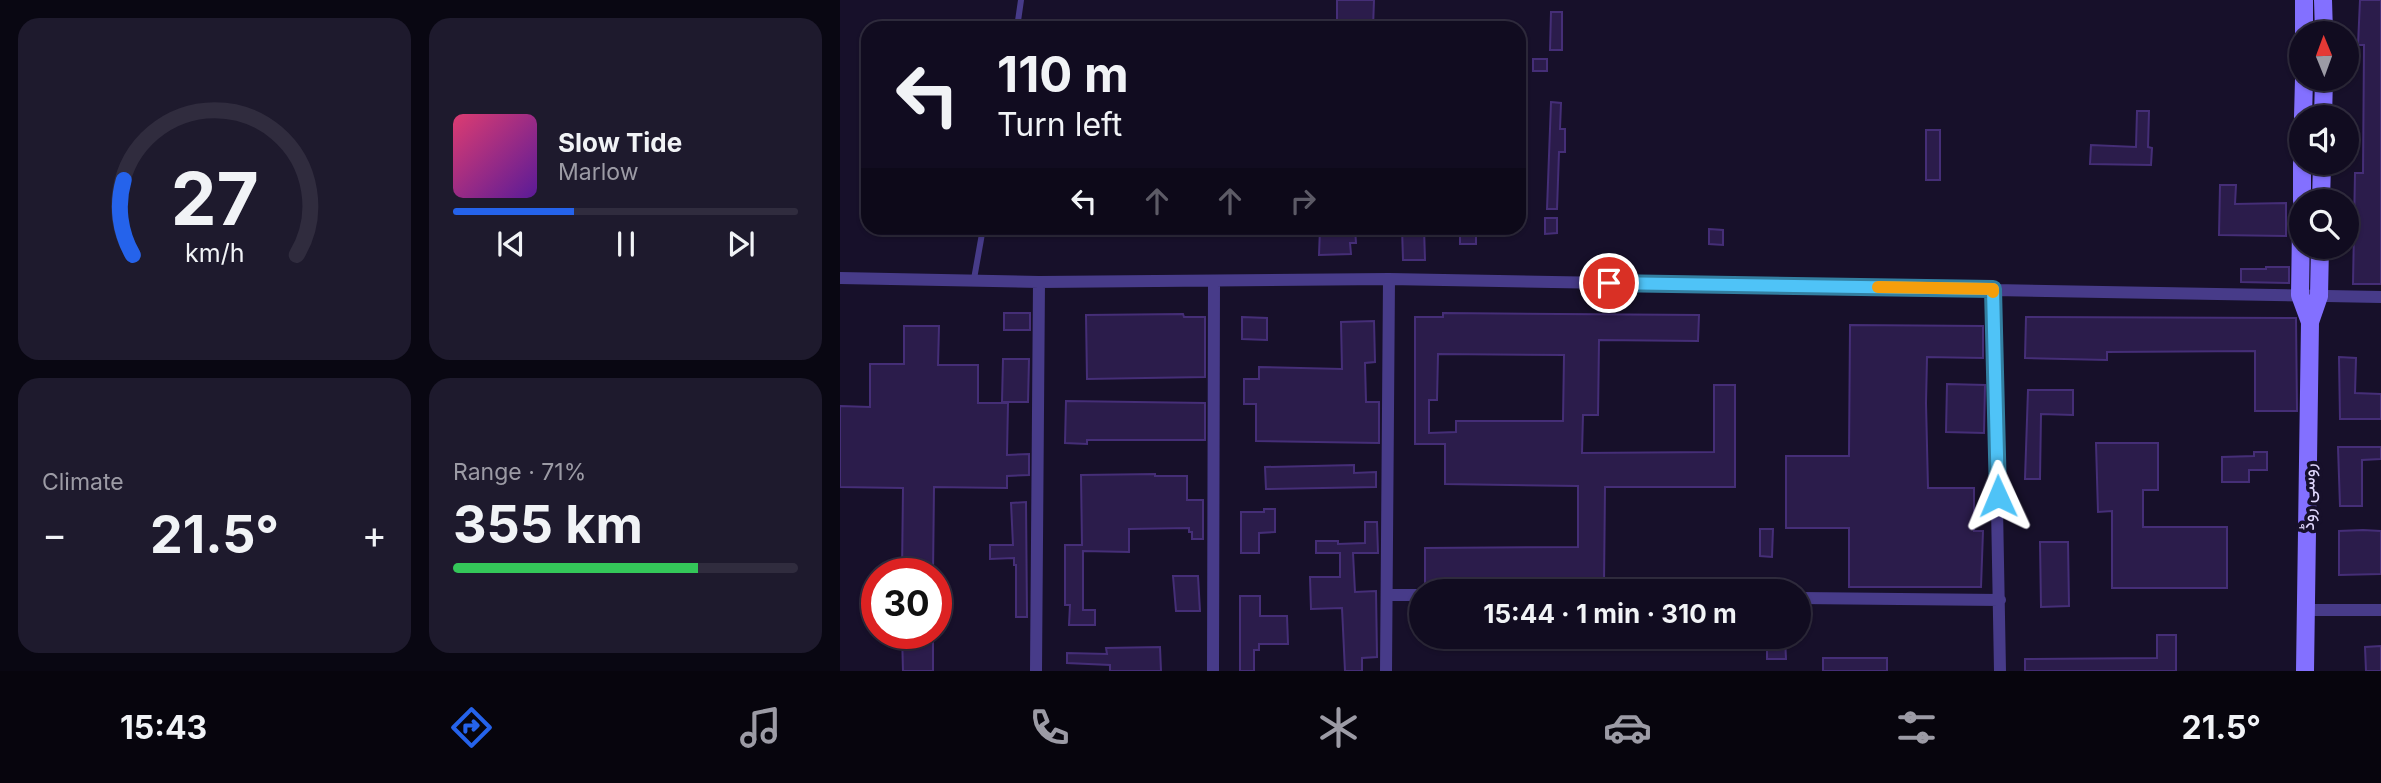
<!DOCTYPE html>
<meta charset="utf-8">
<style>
:root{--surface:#110c20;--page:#1e1a2d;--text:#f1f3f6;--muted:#9c9ba5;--line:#302c3e;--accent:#2563eb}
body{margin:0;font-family:Inter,Vazirmatn,sans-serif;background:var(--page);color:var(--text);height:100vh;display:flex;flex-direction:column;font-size:26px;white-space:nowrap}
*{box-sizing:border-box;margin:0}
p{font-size:23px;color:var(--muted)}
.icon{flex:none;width:38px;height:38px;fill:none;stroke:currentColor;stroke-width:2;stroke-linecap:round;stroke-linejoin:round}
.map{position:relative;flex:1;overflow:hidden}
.panel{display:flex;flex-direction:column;gap:18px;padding:18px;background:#090712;width:840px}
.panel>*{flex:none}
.top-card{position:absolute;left:21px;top:21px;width:665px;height:214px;border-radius:21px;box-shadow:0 2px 5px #0004,0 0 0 2px var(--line);background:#110c20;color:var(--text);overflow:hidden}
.needle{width:46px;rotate:359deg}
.buttons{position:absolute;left:1449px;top:21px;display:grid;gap:14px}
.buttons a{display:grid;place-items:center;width:70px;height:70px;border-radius:50%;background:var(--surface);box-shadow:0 2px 5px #0004,0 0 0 2px var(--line);font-size:35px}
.speed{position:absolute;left:21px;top:558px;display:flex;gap:14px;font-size:35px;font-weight:700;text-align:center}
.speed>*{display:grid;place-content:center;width:91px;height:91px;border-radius:50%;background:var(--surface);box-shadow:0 2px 5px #0004,0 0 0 2px var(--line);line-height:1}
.speed .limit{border:10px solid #d22;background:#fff;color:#111}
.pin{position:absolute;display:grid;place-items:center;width:60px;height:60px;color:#fff;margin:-30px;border:4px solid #fff;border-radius:50%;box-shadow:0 2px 7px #0007}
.me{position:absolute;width:77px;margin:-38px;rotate:359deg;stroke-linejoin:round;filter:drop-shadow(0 0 5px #0008)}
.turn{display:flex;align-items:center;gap:24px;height:147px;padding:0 21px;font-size:32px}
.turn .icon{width:91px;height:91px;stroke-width:2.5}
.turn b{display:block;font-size:49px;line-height:60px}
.lanes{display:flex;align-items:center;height:66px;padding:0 21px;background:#0003;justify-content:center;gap:35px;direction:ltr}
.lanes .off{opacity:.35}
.big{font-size:52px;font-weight:700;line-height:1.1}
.panel .widget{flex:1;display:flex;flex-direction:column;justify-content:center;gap:10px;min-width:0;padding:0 24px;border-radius:21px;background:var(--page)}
.panel .dial{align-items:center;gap:0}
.dial svg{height:182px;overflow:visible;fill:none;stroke:var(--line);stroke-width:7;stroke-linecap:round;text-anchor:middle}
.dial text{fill:var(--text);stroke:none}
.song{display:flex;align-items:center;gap:21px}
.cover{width:84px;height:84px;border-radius:10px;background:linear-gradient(135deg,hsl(340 70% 55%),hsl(270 70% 35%))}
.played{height:7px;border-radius:4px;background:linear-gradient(90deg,var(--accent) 35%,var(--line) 35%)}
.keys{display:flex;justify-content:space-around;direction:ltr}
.heat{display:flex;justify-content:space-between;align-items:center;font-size:38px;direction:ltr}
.charge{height:10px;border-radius:5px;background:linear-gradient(90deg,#34c759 71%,var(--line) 0)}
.panel .tiles{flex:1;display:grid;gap:18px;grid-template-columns:repeat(2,1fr)}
.trip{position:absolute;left:569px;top:579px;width:402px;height:70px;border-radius:35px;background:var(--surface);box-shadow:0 2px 5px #0004,0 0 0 2px var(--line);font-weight:700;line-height:70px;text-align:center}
.tab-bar{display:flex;height:112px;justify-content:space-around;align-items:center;background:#07050d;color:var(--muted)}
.tab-bar .icon{width:49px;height:49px}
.tab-bar .selected{color:var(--accent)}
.tab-bar b{font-size:32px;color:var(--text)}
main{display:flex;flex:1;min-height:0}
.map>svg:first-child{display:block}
.building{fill:#2b1c4b;stroke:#452e77;stroke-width:2;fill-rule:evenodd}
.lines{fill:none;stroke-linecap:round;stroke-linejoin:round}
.lane{stroke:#473b89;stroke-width:6}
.street{stroke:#473b89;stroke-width:12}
.secondary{stroke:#8370ff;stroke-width:18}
.route-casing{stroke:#337fa1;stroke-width:18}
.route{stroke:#4fc3f7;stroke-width:12}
.slow{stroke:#f59e0b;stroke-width:12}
.labels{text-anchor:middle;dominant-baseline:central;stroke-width:7;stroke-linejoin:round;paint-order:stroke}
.street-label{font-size:18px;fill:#e2d9ff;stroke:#17102a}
</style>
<main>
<section class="panel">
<div class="tiles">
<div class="widget dial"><svg viewBox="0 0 100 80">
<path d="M14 69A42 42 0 1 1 86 69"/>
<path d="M14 69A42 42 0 0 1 10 36" stroke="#2563eb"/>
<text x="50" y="56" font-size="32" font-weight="700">27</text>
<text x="50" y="72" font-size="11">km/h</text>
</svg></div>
<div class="widget">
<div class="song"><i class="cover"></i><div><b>Slow Tide</b><p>Marlow</p></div></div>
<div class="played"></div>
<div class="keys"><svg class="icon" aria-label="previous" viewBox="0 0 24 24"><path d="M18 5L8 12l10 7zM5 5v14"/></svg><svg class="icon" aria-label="pause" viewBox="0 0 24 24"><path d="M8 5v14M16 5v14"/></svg><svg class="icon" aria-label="next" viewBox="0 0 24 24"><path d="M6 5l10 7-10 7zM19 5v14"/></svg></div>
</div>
<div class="widget"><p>Climate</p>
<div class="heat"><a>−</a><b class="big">21.5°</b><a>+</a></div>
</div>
<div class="widget"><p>Range · 71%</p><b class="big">355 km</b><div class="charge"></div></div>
</div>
</section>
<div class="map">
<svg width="1541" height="671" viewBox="0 0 1541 671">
<rect width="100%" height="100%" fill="#17102a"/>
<!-- building -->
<path class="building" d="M497,0H534L533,28H497Z
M1520,0H1541V284H1513L1515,173H1523L1524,45H1518Z
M711,12H722V50H710Z
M693,59H707V71H693Z
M711,102L721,103L720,129H725V152H719L717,209H707Z
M1297,111H1309L1308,147L1312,148L1311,165L1250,164L1251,145L1296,147Z
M1086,130H1100V180H1086Z
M1380,185H1396L1395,204L1446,203V236L1379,235Z
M705,218H717V233L705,234Z
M480,228H515L516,243H510L511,254L479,255Z
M562,228H584L585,260H563Z
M620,228H636V244H620Z
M869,229L883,230V245L869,244Z
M1426,267H1449V283L1401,282V269H1426Z
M164,313H190V330H164Z
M603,313L859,315L858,341L759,340L758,415H743L742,453L874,452V385H895V487H765L764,583H730V586H585V548L738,547V486L605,484V444H575V317H603ZM598,354L724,355L723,421H616V432L589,433V400H597Z
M343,314L344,317H365V377L247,379L246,315Z
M402,317L427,318V340L402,339Z
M1186,317L1456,318L1457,411H1415V351L1267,352V360L1185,358Z
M534,321L535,362L525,363L526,402H539V443L416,441V404H404V379H419V367L502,369L501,322Z
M1010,325L1143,326V358L1087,357L1086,403L1088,488H1134V531H1143L1141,587H1009V528H946V456H1009Z
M64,326H99L98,365H138V403H168L167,455L189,454V475L167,476V488L94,487L93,574L62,573L63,488L0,487V406L30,407V364H64Z
M1499,357L1516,358L1515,393L1541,394V419H1500Z
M163,359H189L188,402H162Z
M1107,384L1145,385L1144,433L1106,432Z
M1188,390H1233V415L1201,414L1200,479H1185Z
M226,401L365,403V440H247V444L225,443Z
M1256,443H1318V490H1303V527H1387V588H1272V511L1258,512Z
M1498,447H1541V459L1522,460V506H1500Z
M1414,452H1427V470H1409V482H1382V457L1414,456Z
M514,465V473L536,472V487L426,489L425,467Z
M315,474V476H347V500H363V539H352V532H349V528L289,529V552L243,551V610H255V625H229L230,605H225V545H242L241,475Z
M186,502L187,617H176V565H174V558L150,559V545H173L171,503Z
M424,509H435V532L419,533V553H401V512H424Z
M525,522H537L538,553H513L515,592L536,591L537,657L522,658V671H505L502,608L471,609L470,577H500V553H476V541H498V544L525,543Z
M920,529H933L932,557L920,556Z
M1523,530L1541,531V574L1499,575V531Z
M1200,542H1228L1229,606L1201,607Z
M333,576H358L360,611H336Z
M400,596H420V616H447L448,644H419V650H414V671H400Z
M62,634H93V671H63Z
M1317,635H1336V671H1185V659L1317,658Z
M945,638L946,659H927V639Z
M1541,646V671H1526L1525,647Z
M320,647L321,671H270V665L227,663V653L267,654L266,648Z
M983,658H1047V671H983Z"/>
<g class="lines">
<!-- lane -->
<path class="lane" d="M177,28L181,0
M134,279L143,228"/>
<!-- street -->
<path class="street" d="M0,278L199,282L549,279L1541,297
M1153,289L1160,671
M548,595H581
M959,598L1160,600
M1466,610H1541
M196,671L199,282
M373,671L374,281
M546,671L549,279"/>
<!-- secondary -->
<path class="secondary" d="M1483,0L1484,33
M1464,33V0
M1463,117L1464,79
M1483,117L1484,79
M1462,201V163
M1481,201L1482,163
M1461,226L1460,295L1470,322
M1465,671L1470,322L1479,296L1480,247"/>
</g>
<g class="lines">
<!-- route casing -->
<g class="route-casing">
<path id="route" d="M769,283L1153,289L1158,496"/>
</g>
<!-- route -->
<use href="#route" class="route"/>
<!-- slow -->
<path class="slow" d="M1038,287L1153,289V292"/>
</g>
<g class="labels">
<!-- street labels -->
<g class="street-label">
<text transform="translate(1468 497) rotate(-89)">روسی روڈ</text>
</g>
</g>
</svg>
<div class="buttons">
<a><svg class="needle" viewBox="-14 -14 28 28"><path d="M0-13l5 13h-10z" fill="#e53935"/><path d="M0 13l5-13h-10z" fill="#9c9ba5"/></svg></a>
<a><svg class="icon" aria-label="sound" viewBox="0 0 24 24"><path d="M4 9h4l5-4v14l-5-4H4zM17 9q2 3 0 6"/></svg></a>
<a><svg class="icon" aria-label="search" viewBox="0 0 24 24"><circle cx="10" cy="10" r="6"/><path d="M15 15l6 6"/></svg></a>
</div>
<div class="speed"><div class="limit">30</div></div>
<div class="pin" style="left:769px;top:283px;background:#d93025"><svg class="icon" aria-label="arrive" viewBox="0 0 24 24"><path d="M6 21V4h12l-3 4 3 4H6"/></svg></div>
<svg class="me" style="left:1158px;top:496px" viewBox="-20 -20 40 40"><path d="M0-17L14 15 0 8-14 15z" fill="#4fc3f7" stroke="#fff" stroke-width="4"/></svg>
<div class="trip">15:44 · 1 min · 310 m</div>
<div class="top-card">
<div class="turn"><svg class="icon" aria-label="left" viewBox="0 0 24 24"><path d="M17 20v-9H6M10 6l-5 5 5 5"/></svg><div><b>110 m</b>Turn left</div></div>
<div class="lanes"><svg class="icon" aria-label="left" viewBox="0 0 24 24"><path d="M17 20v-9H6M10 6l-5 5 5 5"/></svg><svg class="icon off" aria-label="ahead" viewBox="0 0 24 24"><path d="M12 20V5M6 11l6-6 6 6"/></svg><svg class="icon off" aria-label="ahead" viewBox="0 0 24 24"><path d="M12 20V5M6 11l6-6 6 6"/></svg><svg class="icon off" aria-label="right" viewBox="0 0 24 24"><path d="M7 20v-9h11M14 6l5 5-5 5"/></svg></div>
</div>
</div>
</main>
<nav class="tab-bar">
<b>15:43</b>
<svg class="icon selected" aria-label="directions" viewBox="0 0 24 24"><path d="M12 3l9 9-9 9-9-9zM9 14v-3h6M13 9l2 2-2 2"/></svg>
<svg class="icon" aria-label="music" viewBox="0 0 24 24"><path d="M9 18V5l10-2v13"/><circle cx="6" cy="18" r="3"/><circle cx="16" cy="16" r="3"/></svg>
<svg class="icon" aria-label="phone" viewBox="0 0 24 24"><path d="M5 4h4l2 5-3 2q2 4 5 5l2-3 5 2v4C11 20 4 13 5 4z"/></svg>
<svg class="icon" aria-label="climate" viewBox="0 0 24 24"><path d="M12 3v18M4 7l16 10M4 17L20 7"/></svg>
<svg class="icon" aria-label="car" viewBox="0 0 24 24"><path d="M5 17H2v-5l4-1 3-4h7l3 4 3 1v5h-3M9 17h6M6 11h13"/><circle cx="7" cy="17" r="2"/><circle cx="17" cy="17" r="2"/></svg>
<svg class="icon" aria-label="filters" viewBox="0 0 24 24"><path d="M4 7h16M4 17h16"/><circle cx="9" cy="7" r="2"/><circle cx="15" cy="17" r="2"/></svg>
<b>21.5°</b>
</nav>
